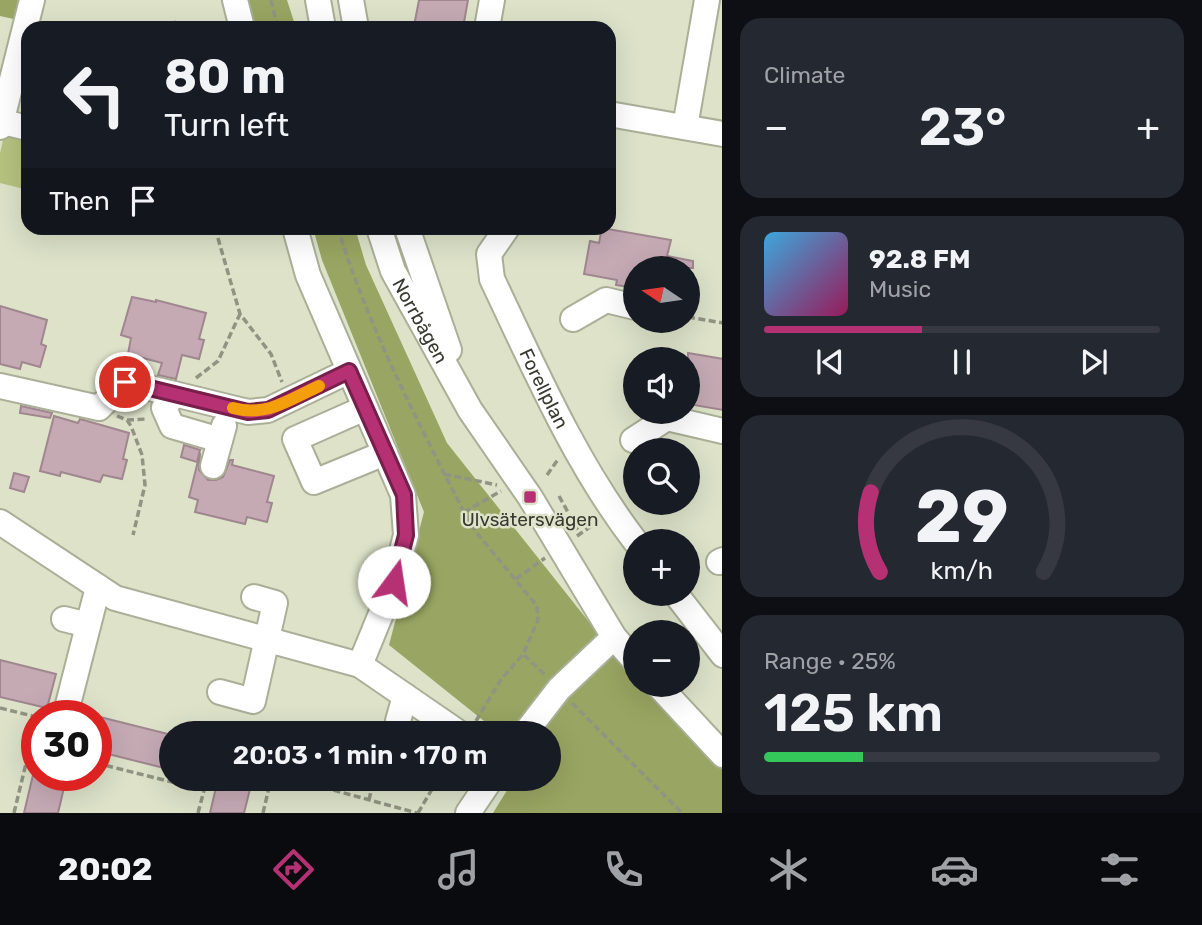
<!DOCTYPE html>
<meta charset="utf-8">
<style>
:root{--surface:#171b24;--page:#242831;--text:#f1f3f6;--muted:#9ea1a6;--line:#363941;--accent:#b63074}
body{margin:0;font-family:Rubik,sans-serif;background:var(--page);color:var(--text);height:100vh;display:flex;flex-direction:column;font-size:26px;white-space:nowrap}
*{box-sizing:border-box;margin:0}
p{font-size:23px;color:var(--muted)}
.icon{flex:none;width:38px;height:38px;fill:none;stroke:currentColor;stroke-width:2;stroke-linecap:round;stroke-linejoin:round}
.map{position:relative;flex:1;overflow:hidden}
.side{display:flex;flex-direction:column;gap:18px;padding:18px;background:#0d0f14;width:480px}
.side>*{flex:none}
.guide{position:absolute;left:21px;top:21px;width:595px;height:214px;border-radius:21px;box-shadow:0 7px 28px #0002;background:#171b24;color:var(--text);overflow:hidden}
.needle{width:46px;rotate:283deg}
.buttons{position:absolute;left:623px;top:256px;display:grid;gap:14px}
.buttons a{display:grid;place-items:center;width:77px;height:77px;border-radius:50%;background:var(--surface);box-shadow:0 7px 28px #0002;font-size:35px}
.speed{position:absolute;left:21px;top:700px;display:flex;gap:14px;font-size:35px;font-weight:700;text-align:center}
.speed>*{display:grid;place-content:center;width:91px;height:91px;border-radius:50%;background:var(--surface);box-shadow:0 7px 28px #0002;line-height:1}
.speed .limit{border:10px solid #d22;background:#fff;color:#111}
.pin{position:absolute;display:grid;place-items:center;width:60px;height:60px;color:#fff;margin:-30px;border:4px solid #fff;border-radius:50%;box-shadow:0 2px 7px #0007}
.me{position:absolute;width:77px;margin:-38px;rotate:14deg;stroke-linejoin:round;filter:drop-shadow(0 0 5px #0008)}
.turn{display:flex;align-items:center;gap:24px;height:147px;padding:0 28px;font-size:32px}
.turn .icon{width:91px;height:91px;stroke-width:2.5}
.turn b{display:block;font-size:49px;line-height:60px}
.then{display:flex;align-items:center;height:66px;padding:0 28px;background:#0003;gap:14px;font-size:26px}
.big{font-size:52px;font-weight:600;line-height:1.1}
.side .card{flex:1;display:flex;flex-direction:column;justify-content:center;gap:10px;min-width:0;padding:0 24px;border-radius:21px;background:var(--page)}
.side .dial{align-items:center;gap:0}
.dial svg{height:182px;overflow:visible;fill:none;stroke:var(--line);stroke-width:7;stroke-linecap:round;text-anchor:middle}
.dial text{fill:var(--text);stroke:none}
.song{display:flex;align-items:center;gap:21px}
.cover{width:84px;height:84px;border-radius:10px;background:linear-gradient(135deg,hsl(200 70% 55%),hsl(330 70% 35%))}
.played{height:7px;border-radius:4px;background:linear-gradient(90deg,var(--accent) 40%,var(--line) 40%)}
.keys{display:flex;justify-content:space-around;direction:ltr}
.heat{display:flex;justify-content:space-between;align-items:center;font-size:38px;direction:ltr}
.charge{height:10px;border-radius:5px;background:linear-gradient(90deg,#34c759 25%,var(--line) 0)}
.trip{position:absolute;left:159px;top:721px;width:402px;height:70px;border-radius:35px;background:var(--surface);box-shadow:0 7px 28px #0002;font-weight:600;line-height:70px;text-align:center}
.tab-bar{display:flex;height:112px;justify-content:space-around;align-items:center;background:#090b0e;color:var(--muted)}
.tab-bar .icon{width:49px;height:49px}
.tab-bar .current{color:var(--accent)}
.tab-bar b{font-size:32px;color:var(--text)}
main{display:flex;flex:1;min-height:0}
.map>svg:first-child{display:block}
.green{fill:#b5c27f}
.forest{fill:#99a562}
.building{fill:#c5aab4;stroke:#9f868f;stroke-width:2}
.lines{fill:none;stroke-linecap:round;stroke-linejoin:round}
.minor-casing{stroke:#aaaf97;stroke-width:28}
.path{stroke:#919482;stroke-width:3.5;stroke-dasharray:7 3.5;stroke-linecap:butt}
.minor{stroke:#fff;stroke-width:24}
.route-casing{stroke:#761f4b;stroke-width:18}
.route{stroke:#b63074;stroke-width:12}
.slow{stroke:#f59e0b;stroke-width:12}
.poi-dot{fill:#b63074;stroke:#dde2c9;stroke-width:2.5}
.labels{text-anchor:middle;dominant-baseline:central;stroke-width:5;stroke-linejoin:round;paint-order:stroke}
.street-label{font-size:19px;fill:#383a30;stroke:#dde2c9}
.poi-label{font-size:19px;fill:#383a30;stroke:#dde2c9}
</style>
<main>
<div class="map">
<svg width="723" height="813" viewBox="0 0 723 813">
<rect width="100%" height="100%" fill="#dde2c9"/>
<!-- green -->
<path class="green" d="M4,136L28,141V190L0,183V153Z"/>
<!-- forest -->
<path class="forest" d="M0,0H23L18,20L0,16Z
M247,0H287L296,28H257Z
M313,228H355L366,265L447,443L616,656L614,654L635,677V684H642L722,769V813H493L514,779H550V733H499L389,645L424,512L322,260Z"/>
<!-- building -->
<path class="building" d="M419,0H468L463,28L414,26Z
M602,228L671,240L667,256L693,261V268H635V288L616,285L617,280L584,274L590,241L599,243Z
M132,297L156,302V300L206,313L199,339L204,340L199,359L182,355L176,379L158,375L162,363L128,354L131,338L121,335Z
M0,306L47,320L41,344L46,346L40,367L22,362L20,369L0,364Z
M688,353L723,359V410L688,404Z
M21,406L52,413L50,418L20,413Z
M54,416L78,423L80,419L129,433L123,459L127,460L122,479L103,475L100,482L61,472L60,476L40,471Z
M184,445L200,450L197,462L181,457Z
M200,453L199,470L208,480H216L223,477L230,460H233L232,465L274,476L267,502L272,503L267,522L247,517L245,524L195,512L198,500L189,497Z
M14,473L29,477L24,492L10,488Z
M0,660L56,674L47,708L0,697Z
M96,716L172,735V770L96,751Z
M33,775H67L58,813H24Z
M218,779L251,785L244,813H210Z"/>
<g class="lines">
<!-- minor casing -->
<g class="minor-casing">
<g id="minor">
<path d="M235,0L242,28"/>
<path d="M318,0L323,28"/>
<path d="M351,0L356,28"/>
<path d="M487,28L492,0"/>
<path d="M609,114L723,134"/>
<path d="M3,122L28,128"/>
<path d="M0,127L32,0"/>
<path d="M685,127L707,0"/>
<path d="M295,228L308,275L403,495L406,535L394,582L360,665"/>
<path id="s1" d="M379,228L393,271L470,410L530,497L614,637L635,661"/>
<path d="M407,228L449,350"/>
<path id="s2" d="M507,228L489,254L492,279C535,369 574,461 635,541"/>
<path d="M573,319L606,300L635,307"/>
<path d="M0,386L99,408L125,382L248,412L268,410L349,371"/>
<path d="M174,394L164,408L172,426L220,440"/>
<path d="M365,408L295,439L314,482L385,453"/>
<path d="M633,440L667,418L723,431"/>
<path d="M213,466L224,426"/>
<path d="M0,522L115,598L360,665L459,733"/>
<path d="M719,562L723,560"/>
<path d="M675,593L723,655"/>
<path d="M64,619L88,625"/>
<path d="M657,684L723,755"/>
<path d="M220,692L253,701L275,603L254,597"/>
<path d="M65,716L98,587"/>
<path d="M398,721L405,696"/>
<path d="M525,733L559,689L614,637"/>
<path d="M468,813L491,779"/>
</g>
</g>
<!-- path -->
<path class="path" d="M271,0L278,28
M174,21L176,28
M215,228L240,314L271,354L282,382
M338,228C368,327 417,420 464,512L476,532L537,606L538,620L523,654L545,675
M688,317L723,323
M196,378L218,361L240,314
M117,416L127,420L131,426L142,455L145,485L133,535
M127,420L147,419
M444,474L497,485
M547,475L559,458
M559,496L580,534
M464,512L501,491
M577,536L597,522
M516,579L545,558
M572,703L682,813
M0,708L37,717
M476,721L500,681L523,654
M246,733L248,722
M30,747L37,748
M96,763L204,790
M293,779L417,813
M369,800L372,787
M14,813L37,718
M198,813L207,779
M263,813L271,779
M418,813L438,779"/>
<!-- minor -->
<use href="#minor" class="minor"/>
</g>
<g class="lines">
<!-- route casing -->
<g class="route-casing">
<path id="route" d="M125,382L248,412L268,410L349,371L404,495L406,535L394,582"/>
</g>
<!-- route -->
<use href="#route" class="route"/>
<!-- slow -->
<path class="slow" d="M233,408C267,417 289,400 319,386"/>
</g>
<!-- markers -->
<rect class="poi-dot" x="523" y="490" width="14" height="14" rx="3.5"/>
<g class="labels">
<!-- street labels -->
<g class="street-label">
<text stroke="none"><textPath href="#s1" startOffset="102">Norrbågen</textPath></text>
<text stroke="none"><textPath href="#s2" startOffset="178">Forellplan</textPath></text>
</g>
<!-- poi labels -->
<g class="poi-label">
<text x="530" y="519">Ulvsätersvägen</text>
</g>
</g>
</svg>
<div class="buttons">
<a><svg class="needle" viewBox="-14 -14 28 28"><path d="M0-13l5 13h-10z" fill="#e53935"/><path d="M0 13l5-13h-10z" fill="#9ea1a6"/></svg></a>
<a><svg class="icon" aria-label="sound" viewBox="0 0 24 24"><path d="M4 9h4l5-4v14l-5-4H4zM17 9q2 3 0 6"/></svg></a>
<a><svg class="icon" aria-label="search" viewBox="0 0 24 24"><circle cx="10" cy="10" r="6"/><path d="M15 15l6 6"/></svg></a>
<a>+</a>
<a>−</a>
</div>
<div class="speed"><div class="limit">30</div></div>
<div class="pin" style="left:125px;top:382px;background:#d93025"><svg class="icon" aria-label="arrive" viewBox="0 0 24 24"><path d="M6 21V4h12l-3 4 3 4H6"/></svg></div>
<svg class="me" style="left:394px;top:582px" viewBox="-20 -20 40 40"><circle r="19" fill="#fff"/><path d="M0-13L10 11 0 6-10 11z" fill="#b63074"/></svg>
<div class="trip">20:03 · 1 min · 170 m</div>
<div class="guide">
<div class="turn"><svg class="icon" aria-label="left" viewBox="0 0 24 24"><path d="M17 20v-9H6M10 6l-5 5 5 5"/></svg><div><b>80 m</b>Turn left</div></div>
<div class="then">Then<svg class="icon" aria-label="arrive" viewBox="0 0 24 24"><path d="M6 21V4h12l-3 4 3 4H6"/></svg></div>
</div>
</div>
<section class="side">
<div class="card"><p>Climate</p>
<div class="heat"><a>−</a><b class="big">23°</b><a>+</a></div>
</div>
<div class="card">
<div class="song"><i class="cover"></i><div><b>92.8 FM</b><p>Music</p></div></div>
<div class="played"></div>
<div class="keys"><svg class="icon" aria-label="previous" viewBox="0 0 24 24"><path d="M18 5L8 12l10 7zM5 5v14"/></svg><svg class="icon" aria-label="pause" viewBox="0 0 24 24"><path d="M8 5v14M16 5v14"/></svg><svg class="icon" aria-label="next" viewBox="0 0 24 24"><path d="M6 5l10 7-10 7zM19 5v14"/></svg></div>
</div>
<div class="card dial"><svg viewBox="0 0 100 80">
<path d="M14 69A42 42 0 1 1 86 69"/>
<path d="M14 69A42 42 0 0 1 10 34" stroke="#b63074"/>
<text x="50" y="56" font-size="32" font-weight="700">29</text>
<text x="50" y="72" font-size="11">km/h</text>
</svg></div>
<div class="card"><p>Range · 25%</p><b class="big">125 km</b><div class="charge"></div></div>
</section>
</main>
<nav class="tab-bar">
<b>20:02</b>
<svg class="icon current" aria-label="directions" viewBox="0 0 24 24"><path d="M12 3l9 9-9 9-9-9zM9 14v-3h6M13 9l2 2-2 2"/></svg>
<svg class="icon" aria-label="music" viewBox="0 0 24 24"><path d="M9 18V5l10-2v13"/><circle cx="6" cy="18" r="3"/><circle cx="16" cy="16" r="3"/></svg>
<svg class="icon" aria-label="phone" viewBox="0 0 24 24"><path d="M5 4h4l2 5-3 2q2 4 5 5l2-3 5 2v4C11 20 4 13 5 4z"/></svg>
<svg class="icon" aria-label="climate" viewBox="0 0 24 24"><path d="M12 3v18M4 7l16 10M4 17L20 7"/></svg>
<svg class="icon" aria-label="car" viewBox="0 0 24 24"><path d="M5 17H2v-5l4-1 3-4h7l3 4 3 1v5h-3M9 17h6M6 11h13"/><circle cx="7" cy="17" r="2"/><circle cx="17" cy="17" r="2"/></svg>
<svg class="icon" aria-label="filters" viewBox="0 0 24 24"><path d="M4 7h16M4 17h16"/><circle cx="9" cy="7" r="2"/><circle cx="15" cy="17" r="2"/></svg>
</nav>
